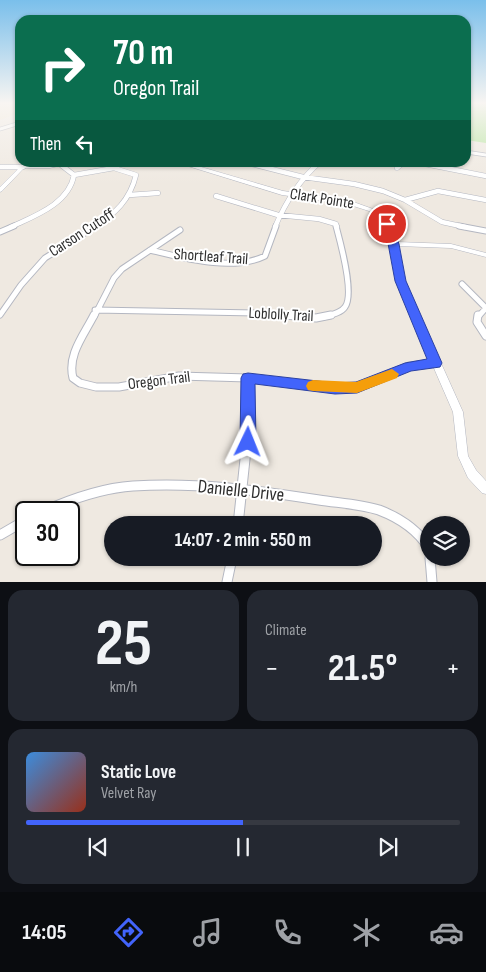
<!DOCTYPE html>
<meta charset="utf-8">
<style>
:root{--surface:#171b24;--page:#242831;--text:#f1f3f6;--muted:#9ea1a6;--line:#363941;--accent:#4264fb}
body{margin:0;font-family:"Sofia Sans Condensed",sans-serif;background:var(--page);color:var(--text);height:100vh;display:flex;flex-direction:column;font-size:19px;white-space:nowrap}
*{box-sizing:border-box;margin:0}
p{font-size:16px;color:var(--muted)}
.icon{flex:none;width:28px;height:28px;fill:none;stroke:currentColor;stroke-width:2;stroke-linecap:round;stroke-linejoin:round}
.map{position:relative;height:582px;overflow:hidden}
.sheet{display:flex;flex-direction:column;gap:8px;padding:8px;background:#0d0f14;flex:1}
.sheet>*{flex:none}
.guide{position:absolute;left:15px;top:15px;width:456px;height:152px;border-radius:15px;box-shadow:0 1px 4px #0004;background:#0b6e4f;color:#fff;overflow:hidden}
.buttons{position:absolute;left:420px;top:516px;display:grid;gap:10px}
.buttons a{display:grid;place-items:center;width:50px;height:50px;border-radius:50%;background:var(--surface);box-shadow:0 1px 4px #0004;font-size:25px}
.speed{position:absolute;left:15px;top:501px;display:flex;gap:10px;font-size:25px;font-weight:700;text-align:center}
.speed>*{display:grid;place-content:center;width:65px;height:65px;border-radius:50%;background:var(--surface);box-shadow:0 1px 4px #0004;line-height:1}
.speed .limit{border:2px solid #111;border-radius:8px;background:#fff;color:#111}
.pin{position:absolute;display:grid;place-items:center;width:42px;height:42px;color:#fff;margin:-21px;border:2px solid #fff;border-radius:50%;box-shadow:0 1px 5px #0007}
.me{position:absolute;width:55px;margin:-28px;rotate:2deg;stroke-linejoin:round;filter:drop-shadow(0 0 4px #0008)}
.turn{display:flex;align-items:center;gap:18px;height:105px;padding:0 15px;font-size:22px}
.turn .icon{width:65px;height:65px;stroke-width:2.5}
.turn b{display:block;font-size:35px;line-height:42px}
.then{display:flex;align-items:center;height:48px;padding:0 15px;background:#0003;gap:10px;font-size:19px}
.big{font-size:38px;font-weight:700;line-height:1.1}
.sheet .card{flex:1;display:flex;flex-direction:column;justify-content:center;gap:8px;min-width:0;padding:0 18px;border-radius:15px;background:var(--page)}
.sheet .dial{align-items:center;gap:0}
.dial b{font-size:65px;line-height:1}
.song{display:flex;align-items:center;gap:15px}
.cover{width:60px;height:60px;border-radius:8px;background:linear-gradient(135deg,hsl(210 70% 55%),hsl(10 70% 35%))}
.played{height:5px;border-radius:2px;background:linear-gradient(90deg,var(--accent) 50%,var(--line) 50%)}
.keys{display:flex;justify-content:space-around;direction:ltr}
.heat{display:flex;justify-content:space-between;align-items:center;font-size:28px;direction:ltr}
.sheet .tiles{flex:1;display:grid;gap:8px;grid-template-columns:1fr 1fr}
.card:last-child{grid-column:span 2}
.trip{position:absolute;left:104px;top:516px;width:278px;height:50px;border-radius:25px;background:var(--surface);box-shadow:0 1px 4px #0004;font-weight:700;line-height:50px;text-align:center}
.dock{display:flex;height:80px;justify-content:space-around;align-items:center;background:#090b0e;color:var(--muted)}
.dock .icon{width:35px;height:35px}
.dock .selected{color:var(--accent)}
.dock b{font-size:22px;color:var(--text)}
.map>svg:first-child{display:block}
.education{fill:#f0e6d1}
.green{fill:#b6e59e}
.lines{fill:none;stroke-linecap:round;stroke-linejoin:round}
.street-far4-casing{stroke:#b4b7c1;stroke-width:4.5}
.street-far3-casing{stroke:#b4b7c1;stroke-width:5.5}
.street-far2-casing{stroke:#b4b7c1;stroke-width:7}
.street-far1-casing{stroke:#b4b7c1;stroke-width:9}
.street-casing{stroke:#b4b7c1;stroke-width:11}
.secondary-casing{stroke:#b4b7c1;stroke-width:1}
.street-far4{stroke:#fff;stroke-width:3}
.street-far3{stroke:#fff;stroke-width:4.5}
.street-far2{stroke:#fff;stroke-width:5}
.street-far1{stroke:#fff;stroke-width:7}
.street{stroke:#fff;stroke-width:9}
.secondary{fill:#fff;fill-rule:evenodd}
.route{fill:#4264fb;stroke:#2b41a3}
.slow{fill:#f59e0b}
.labels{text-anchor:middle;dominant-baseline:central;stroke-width:4;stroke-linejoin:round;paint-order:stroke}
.street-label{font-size:16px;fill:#2e2e2e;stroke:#fff}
.near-street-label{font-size:19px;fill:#2e2e2e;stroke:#fff}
</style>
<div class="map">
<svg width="486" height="582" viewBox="0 0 486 582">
<rect width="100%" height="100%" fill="#efe9e1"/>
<!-- education -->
<path class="education" d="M0,103H20V113L0,120Z"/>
<!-- green -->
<path class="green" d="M466,103H486V143L466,140Z"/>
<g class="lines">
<!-- street-far4 casing -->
<g class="street-far4-casing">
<path id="street-far4" d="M0,129L20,123
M466,152L486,155"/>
</g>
<!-- street-far3 casing -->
<g class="street-far3-casing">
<path id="street-far3" d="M244,162L303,177L354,184L383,191L405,200L442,222L465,227
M415,162L486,176
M0,167H23
M397,168L404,162
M74,175L114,168L136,175C130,200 115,214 94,227
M129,195L158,193
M216,196L278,215L319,219L336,224L337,227
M405,200L438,191L486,200
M11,227C34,216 69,204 74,175L61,165
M275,227C286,201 299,180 320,162"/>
</g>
<!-- street-far2 casing -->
<g class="street-far2-casing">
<path id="street-far2" d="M459,226L486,231
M0,232L14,226
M150,250C184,258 232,272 265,256L276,226
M462,284L486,308
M95,310L260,313L299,317
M0,315L21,285L45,258L96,226
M94,317L114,278L122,269L180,230
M324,317C331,315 341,313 345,307C355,294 340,241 336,226
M478,317L486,308"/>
</g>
<!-- street-far1 casing -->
<g class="street-far1-casing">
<path id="street-far1" d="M94,315C84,335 67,355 73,378L80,383L96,387H119L179,376L248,378L335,388H357L409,366L435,363
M285,315L316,318L331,315
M478,315L477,322L486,336
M248,433V378"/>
</g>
<!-- street casing -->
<g class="street-casing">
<path id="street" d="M42,512C71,499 101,488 133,486C196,482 257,490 319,500C338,503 360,504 379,510C400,518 417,529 429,548
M238,525L248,431
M0,535L26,520
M430,558L432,582
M227,582L232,558"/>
</g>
<!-- secondary casing -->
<g class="secondary-casing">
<path id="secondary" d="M63,162H74L50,168H24L2,191L0,192V187L23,164H27V166H50Z
M175,162H184L283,191L348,200L373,209L383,216L389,223L397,242L451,244L486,253V257L451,248L398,246L404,281L463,412L468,456L476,470L486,481V494L482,493L468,478L458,456L453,412L396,281L391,244L384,224L379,218L369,211L347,204L282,195Z"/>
</g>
<!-- street-far4 -->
<use href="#street-far4" class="street-far4"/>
<!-- street-far3 -->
<use href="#street-far3" class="street-far3"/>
<!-- street-far2 -->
<use href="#street-far2" class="street-far2"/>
<!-- street-far1 -->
<use href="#street-far1" class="street-far1"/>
<!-- street -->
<use href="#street" class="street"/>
<!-- secondary -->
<use href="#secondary" class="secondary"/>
</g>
<!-- sky -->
<linearGradient id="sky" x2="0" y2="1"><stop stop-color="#7abfeb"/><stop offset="0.56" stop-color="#f8f5f2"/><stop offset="1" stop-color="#f8f5f2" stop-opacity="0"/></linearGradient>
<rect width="486" height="184" fill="url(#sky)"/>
<!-- route -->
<path class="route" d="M384,222L392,224L399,244L406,281L442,363L440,367L411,371L357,393L335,394L255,384L256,442L254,447L248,449L243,447L240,442L241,378L243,374L248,373L335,383L356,382L405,363L427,359L395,281Z"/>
<!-- slow -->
<path class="slow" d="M392,369L399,374L397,378L357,393L313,391L308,390L306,386L308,382L313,380L356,382Z"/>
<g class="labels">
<!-- street labels -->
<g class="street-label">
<text transform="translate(322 199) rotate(9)">Clark Pointe</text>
<text transform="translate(82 233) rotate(-33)">Carson Cutoff</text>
<text transform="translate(211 257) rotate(4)">Shortleaf Trail</text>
<text transform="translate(281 315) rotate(3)">Loblolly Trail</text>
<text transform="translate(159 381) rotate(-7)">Oregon Trail</text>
</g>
<!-- near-street labels -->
<g class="near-street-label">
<text transform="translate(241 491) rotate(6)">Danielle Drive</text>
</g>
</g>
</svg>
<div class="buttons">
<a><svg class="icon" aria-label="layers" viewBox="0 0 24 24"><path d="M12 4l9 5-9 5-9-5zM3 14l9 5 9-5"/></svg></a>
</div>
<div class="speed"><div class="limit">30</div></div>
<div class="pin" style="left:387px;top:224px;background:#d93025"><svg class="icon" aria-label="arrive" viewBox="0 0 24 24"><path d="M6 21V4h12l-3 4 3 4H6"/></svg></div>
<svg class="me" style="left:248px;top:442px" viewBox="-20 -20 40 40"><path d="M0-17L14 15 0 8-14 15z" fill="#4264fb" stroke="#fff" stroke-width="4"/></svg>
<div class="trip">14:07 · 2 min · 550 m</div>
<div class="guide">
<div class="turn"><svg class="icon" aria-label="right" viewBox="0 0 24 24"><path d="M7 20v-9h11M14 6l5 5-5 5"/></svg><div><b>70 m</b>Oregon Trail</div></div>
<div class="then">Then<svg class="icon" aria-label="left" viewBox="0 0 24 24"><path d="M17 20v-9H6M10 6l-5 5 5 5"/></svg></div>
</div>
</div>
<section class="sheet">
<div class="tiles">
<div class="card dial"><b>25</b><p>km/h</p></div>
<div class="card"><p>Climate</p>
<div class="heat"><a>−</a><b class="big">21.5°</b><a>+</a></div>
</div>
<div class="card">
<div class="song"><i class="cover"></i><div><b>Static Love</b><p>Velvet Ray</p></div></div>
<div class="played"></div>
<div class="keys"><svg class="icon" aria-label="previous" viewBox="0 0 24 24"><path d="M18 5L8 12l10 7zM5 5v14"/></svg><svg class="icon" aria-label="pause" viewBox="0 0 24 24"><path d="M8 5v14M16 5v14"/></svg><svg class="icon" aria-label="next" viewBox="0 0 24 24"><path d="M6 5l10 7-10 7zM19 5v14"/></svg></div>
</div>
</div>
</section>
<nav class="dock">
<b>14:05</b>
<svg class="icon selected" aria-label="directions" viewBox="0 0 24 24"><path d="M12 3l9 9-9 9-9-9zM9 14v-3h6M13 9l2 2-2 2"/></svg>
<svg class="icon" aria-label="music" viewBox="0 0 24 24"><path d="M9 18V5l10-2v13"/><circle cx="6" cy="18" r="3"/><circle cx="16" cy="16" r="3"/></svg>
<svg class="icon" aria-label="phone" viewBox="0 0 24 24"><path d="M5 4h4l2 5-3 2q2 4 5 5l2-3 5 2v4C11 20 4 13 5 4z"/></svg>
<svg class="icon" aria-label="climate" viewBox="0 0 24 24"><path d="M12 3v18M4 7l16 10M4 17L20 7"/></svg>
<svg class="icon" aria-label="car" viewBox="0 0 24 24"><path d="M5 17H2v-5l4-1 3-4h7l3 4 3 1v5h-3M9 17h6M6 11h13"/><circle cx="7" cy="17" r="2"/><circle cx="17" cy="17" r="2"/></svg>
</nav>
